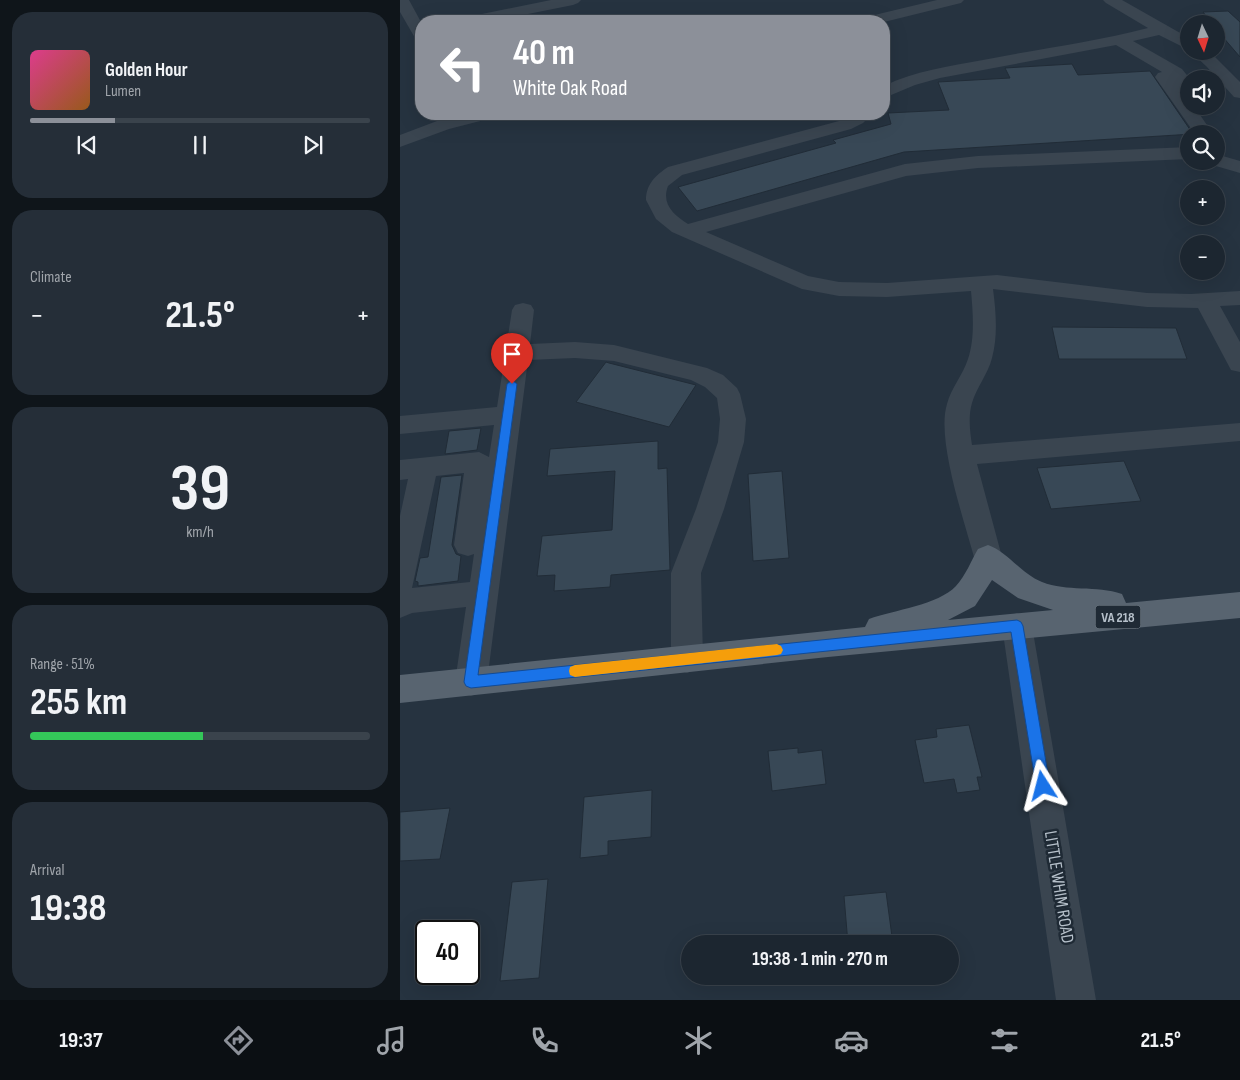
<!DOCTYPE html>
<meta charset="utf-8">
<style>
:root{--surface:#1c2630;--page:#252e38;--text:#f1f3f6;--muted:#a0a5ab;--line:#3a434c;--accent:#8c9099}
body{margin:0;font-family:"Sofia Sans Condensed",sans-serif;background:var(--page);color:var(--text);height:100vh;display:flex;flex-direction:column;font-size:19px;white-space:nowrap}
*{box-sizing:border-box;margin:0}
p{font-size:16px;color:var(--muted)}
.icon{flex:none;width:28px;height:28px;fill:none;stroke:currentColor;stroke-width:2;stroke-linecap:round;stroke-linejoin:round}
.map{position:relative;flex:1;overflow:hidden}
.drawer{display:flex;flex-direction:column;gap:12px;padding:12px;background:#0f151a;width:400px}
.drawer>*{flex:none}
.top-card{position:absolute;left:15px;top:15px;width:475px;height:105px;border-radius:20px;box-shadow:0 5px 20px #0002,0 0 0 1px var(--line);background:#8c9099;color:#fff;overflow:hidden}
.needle{width:32px;rotate:176deg}
.tools{position:absolute;left:780px;top:15px;display:grid;gap:10px}
.tools a{display:grid;place-items:center;width:45px;height:45px;border-radius:50%;background:var(--surface);box-shadow:0 5px 20px #0002,0 0 0 1px var(--line);font-size:25px}
.speed{position:absolute;left:15px;top:920px;display:flex;gap:10px;font-size:25px;font-weight:700;text-align:center}
.speed>*{display:grid;place-content:center;width:65px;height:65px;border-radius:50%;background:var(--surface);box-shadow:0 5px 20px #0002,0 0 0 1px var(--line);line-height:1}
.speed .limit{border:2px solid #111;border-radius:8px;background:#fff;color:#111}
.pin{position:absolute;display:grid;place-items:center;width:42px;height:42px;color:#fff;margin:-51px -21px;border-radius:50% 50% 50% 0;rotate:-45deg;box-shadow:0 0 5px #0007}
.pin .icon{rotate:45deg}
.me{position:absolute;width:55px;margin:-28px;rotate:351deg;stroke-linejoin:round;filter:drop-shadow(0 0 4px #0008)}
.turn{display:flex;align-items:center;gap:18px;height:105px;padding:0 15px;font-size:22px}
.turn .icon{width:65px;height:65px;stroke-width:2.5}
.turn b{display:block;font-size:35px;line-height:42px}
.big{font-size:38px;font-weight:700;line-height:1.1}
.drawer .tile{flex:1;display:flex;flex-direction:column;justify-content:center;gap:8px;min-width:0;padding:0 18px;border-radius:20px;background:var(--page)}
.drawer .dial{align-items:center;gap:0}
.dial b{font-size:65px;line-height:1}
.song{display:flex;align-items:center;gap:15px}
.cover{width:60px;height:60px;border-radius:8px;background:linear-gradient(135deg,hsl(330 70% 55%),hsl(30 70% 35%))}
.played{height:5px;border-radius:2px;background:linear-gradient(90deg,var(--accent) 25%,var(--line) 25%)}
.keys{display:flex;justify-content:space-around;direction:ltr}
.heat{display:flex;justify-content:space-between;align-items:center;font-size:28px;direction:ltr}
.charge{height:8px;border-radius:4px;background:linear-gradient(90deg,#34c759 51%,var(--line) 0)}
.trip{position:absolute;left:281px;top:935px;width:278px;height:50px;border-radius:25px;background:var(--surface);box-shadow:0 5px 20px #0002,0 0 0 1px var(--line);font-weight:700;line-height:50px;text-align:center}
.tabs{display:flex;height:80px;justify-content:space-around;align-items:center;background:#0b0f13;color:var(--muted)}
.tabs .icon{width:35px;height:35px}
.tabs .on{color:var(--accent)}
.tabs b{font-size:22px;color:var(--text)}
main{display:flex;flex:1;min-height:0}
.map>svg:first-child{display:block}
.building{fill:#384856;stroke:#212c37}
.lines{fill:none;stroke-linecap:round;stroke-linejoin:round}
.minor{fill:#3a4550;fill-rule:evenodd}
.major{fill:#586470;fill-rule:evenodd}
.route{fill:#1a73e8;stroke:#114b97}
.slow{fill:#f59e0b}
.labels{text-anchor:middle;dominant-baseline:central;stroke-width:5;stroke-linejoin:round;paint-order:stroke}
.shield{fill:#1f2a35;stroke:#89939d;stroke-width:1}
.shield-label{font-size:14px;font-weight:bold;fill:#b6c0ca}
.near-street-label{font-size:18px;fill:#b6c0ca;stroke:#1f2a35}
</style>
<main>
<section class="drawer">
<div class="tile">
<div class="song"><i class="cover"></i><div><b>Golden Hour</b><p>Lumen</p></div></div>
<div class="played"></div>
<div class="keys"><svg class="icon" aria-label="previous" viewBox="0 0 24 24"><path d="M18 5L8 12l10 7zM5 5v14"/></svg><svg class="icon" aria-label="pause" viewBox="0 0 24 24"><path d="M8 5v14M16 5v14"/></svg><svg class="icon" aria-label="next" viewBox="0 0 24 24"><path d="M6 5l10 7-10 7zM19 5v14"/></svg></div>
</div>
<div class="tile"><p>Climate</p>
<div class="heat"><a>−</a><b class="big">21.5°</b><a>+</a></div>
</div>
<div class="tile dial"><b>39</b><p>km/h</p></div>
<div class="tile"><p>Range · 51%</p><b class="big">255 km</b><div class="charge"></div></div>
<div class="tile"><p>Arrival</p><b class="big">19:38</b></div>
</section>
<div class="map">
<svg width="840" height="1000" viewBox="0 0 840 1000">
<rect width="100%" height="100%" fill="#263340"/>
<!-- building -->
<path class="building" d="M828,11L840,22V57L816,29V24H812L803,12Z
M672,64L678,75L750,71L793,134L504,152L297,211L278,187L436,143L433,140L491,124L488,113L549,110L538,82L610,78L605,68Z
M652,327L776,328L787,359H659Z
M206,362L209,363L296,385L269,427L176,402Z
M81,428L77,450L45,454L49,431Z
M258,441V469L267,468L270,570L211,575L210,587L154,591L155,575L137,576L142,536L212,530L215,471L147,476L150,449Z
M724,461L741,501L651,509L637,468Z
M382,471L389,558L353,561L348,474Z
M62,475L52,545L56,554L61,556L58,581L18,586V582L15,581L20,558L28,557L41,477Z
M569,725L582,777H577L580,790L557,793L554,779L524,783L515,740L537,737L536,729Z
M398,748V753L422,750L426,784L372,791L368,751Z
M252,790L251,837L208,841V855L180,858L184,797Z
M50,808L40,859L0,861V812Z
M148,879L139,978L100,981L112,882Z
M486,892L493,944H448L444,896Z"/>
<g class="lines">
<!-- minor -->
<path class="minor" d="M0,0H9L21,22V40L15,38L0,12Z
M151,0H181L178,3L173,5L93,21H64L66,18L72,16Z
M537,0H564L561,3L484,22L460,21L462,18Z
M703,0H722L789,38V50L759,35L733,41L782,69L790,79L789,94L784,93L789,100V106H794L813,134H795L755,77L758,73L762,72L716,45L540,78L515,85L484,98V86C514,71 550,66 583,60C638,49 694,42 748,28L706,3Z
M790,51H809L840,82V98L834,97L807,67Z
M65,114H95L92,118L49,129L0,147V135L37,121Z
M452,114H472L463,123L451,129L282,175L268,186C261,204 274,215 288,224L505,164L578,156L789,147V159L578,168L506,176L306,232L408,276L439,282L487,283L597,275L747,293L791,294L840,291V305L820,306L840,342V372L831,370L798,308L747,307L593,289C596,312 598,336 592,358C588,374 576,388 572,403C568,416 570,432 572,445L840,423V441L577,464L602,557L598,565L588,569L578,565L574,557C564,520 536,439 547,404C551,388 563,375 568,359C575,338 573,313 571,291L487,297L439,296L402,289L272,232L256,219L246,200C246,184 256,175 268,167L439,121Z
M816,154L840,161V173L809,164L807,161H816Z
M123,303L131,305L134,310L130,344L175,342L214,345L307,368L323,375L337,388L340,394L346,419L344,442L324,509L301,573L303,659L298,669L287,673L276,669L271,659V573L296,509L318,442L320,419L317,398L305,387L291,380L214,361L175,358L128,360L87,682L82,692L71,696L60,692L55,682L66,607L12,613L0,618V516L8,479L0,480V460L79,452L89,457L94,425L0,434V416L97,407L112,310L115,305ZM64,473L54,545L58,553L68,556L74,554L70,582L12,588L36,476Z
M617,613L628,617L632,626L696,1000H656L602,626L606,617Z"/>
<!-- major -->
<path class="major" d="M588,545C608,552 620,573 642,582C667,592 696,585 722,594L726,603L840,592V618L428,657L0,703V675L465,627L469,619C494,610 538,605 556,586C566,575 571,561 578,549ZM592,580L618,598L653,610L548,620L575,606Z"/>
</g>
<!-- route -->
<path class="route" d="M112,380L117,384L78,675L617,620L621,622L623,626L650,786L648,791L643,793L638,791L636,786L611,632L71,688L66,686L64,682L107,384Z"/>
<!-- slow -->
<path class="slow" d="M377,644L381,646L383,650L381,654L377,655L175,677L170,675L169,671L170,667L175,665Z"/>
<g class="labels">
<!-- shield labels -->
<rect class="shield" x="695.5" y="605.5" width="45" height="23" rx="4"/>
<g class="shield-label">
<text x="718" y="617">VA 218</text>
</g>
<!-- near-street labels -->
<g class="near-street-label">
<text transform="translate(659 887) rotate(81)">LITTLE WHIM ROAD</text>
</g>
</g>
</svg>
<div class="tools">
<a><svg class="needle" viewBox="-14 -14 28 28"><path d="M0-13l5 13h-10z" fill="#e53935"/><path d="M0 13l5-13h-10z" fill="#a0a5ab"/></svg></a>
<a><svg class="icon" aria-label="sound" viewBox="0 0 24 24"><path d="M4 9h4l5-4v14l-5-4H4zM17 9q2 3 0 6"/></svg></a>
<a><svg class="icon" aria-label="search" viewBox="0 0 24 24"><circle cx="10" cy="10" r="6"/><path d="M15 15l6 6"/></svg></a>
<a>+</a>
<a>−</a>
</div>
<div class="speed"><div class="limit">40</div></div>
<div class="pin" style="left:112px;top:384px;background:#d93025"><svg class="icon" aria-label="arrive" viewBox="0 0 24 24"><path d="M6 21V4h12l-3 4 3 4H6"/></svg></div>
<svg class="me" style="left:643px;top:786px" viewBox="-20 -20 40 40"><path d="M0-17L14 15 0 8-14 15z" fill="#1a73e8" stroke="#fff" stroke-width="4"/></svg>
<div class="trip">19:38 · 1 min · 270 m</div>
<div class="top-card">
<div class="turn"><svg class="icon" aria-label="left" viewBox="0 0 24 24"><path d="M17 20v-9H6M10 6l-5 5 5 5"/></svg><div><b>40 m</b>White Oak Road</div></div>
</div>
</div>
</main>
<nav class="tabs">
<b>19:37</b>
<svg class="icon on" aria-label="directions" viewBox="0 0 24 24"><path d="M12 3l9 9-9 9-9-9zM9 14v-3h6M13 9l2 2-2 2"/></svg>
<svg class="icon" aria-label="music" viewBox="0 0 24 24"><path d="M9 18V5l10-2v13"/><circle cx="6" cy="18" r="3"/><circle cx="16" cy="16" r="3"/></svg>
<svg class="icon" aria-label="phone" viewBox="0 0 24 24"><path d="M5 4h4l2 5-3 2q2 4 5 5l2-3 5 2v4C11 20 4 13 5 4z"/></svg>
<svg class="icon" aria-label="climate" viewBox="0 0 24 24"><path d="M12 3v18M4 7l16 10M4 17L20 7"/></svg>
<svg class="icon" aria-label="car" viewBox="0 0 24 24"><path d="M5 17H2v-5l4-1 3-4h7l3 4 3 1v5h-3M9 17h6M6 11h13"/><circle cx="7" cy="17" r="2"/><circle cx="17" cy="17" r="2"/></svg>
<svg class="icon" aria-label="filters" viewBox="0 0 24 24"><path d="M4 7h16M4 17h16"/><circle cx="9" cy="7" r="2"/><circle cx="15" cy="17" r="2"/></svg>
<b>21.5°</b>
</nav>
